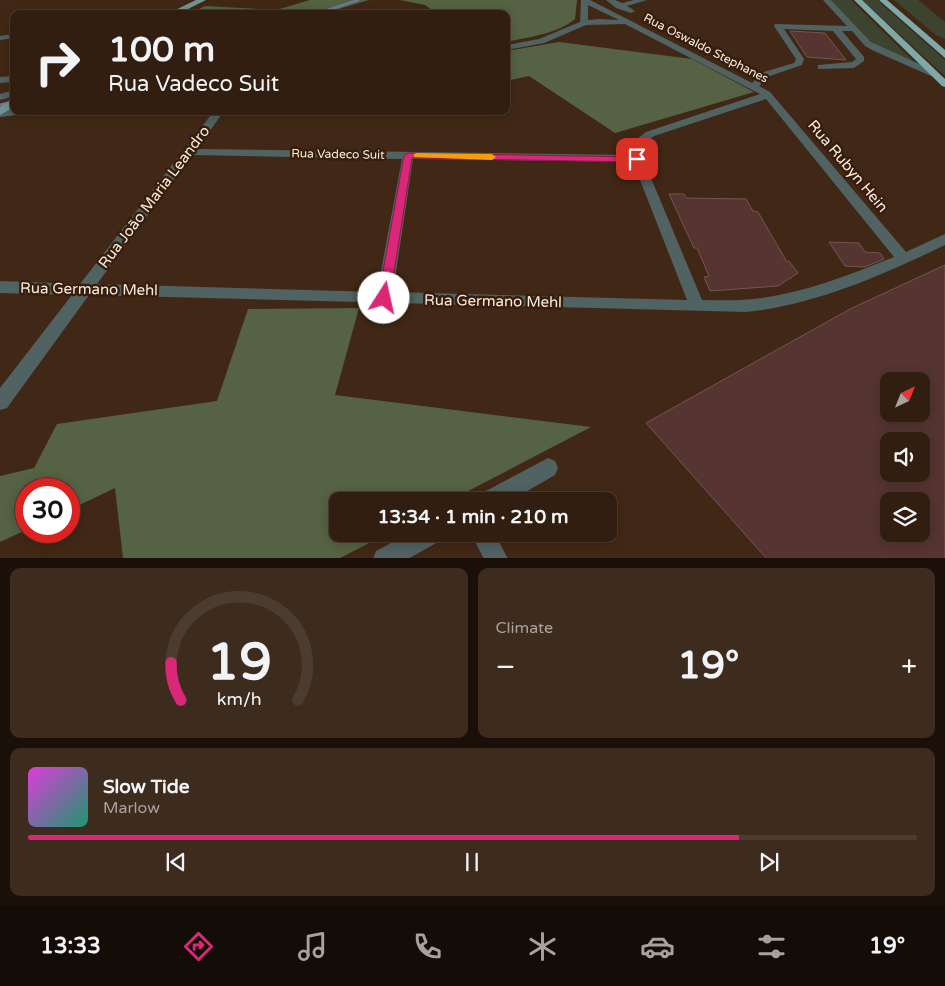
<!DOCTYPE html>
<meta charset="utf-8">
<style>
:root{--surface:#311e10;--page:#3d2b1e;--text:#f1f3f6;--muted:#a8a29f;--line:#4c3c30;--accent:#db2777}
body{margin:0;font-family:"Varela Round",sans-serif;background:var(--page);color:var(--text);height:100vh;display:flex;flex-direction:column;font-size:19px;white-space:nowrap}
*{box-sizing:border-box;margin:0}
p{font-size:16px;color:var(--muted)}
.icon{flex:none;width:28px;height:28px;fill:none;stroke:currentColor;stroke-width:2;stroke-linecap:round;stroke-linejoin:round}
.map{position:relative;height:558px;overflow:hidden}
.sheet{display:flex;flex-direction:column;gap:10px;padding:10px;background:#1b1009;flex:1}
.sheet>*{flex:none}
.top-card{position:absolute;left:10px;top:10px;width:500px;height:105px;border-radius:10px;box-shadow:0 2px 12px #0003,0 0 0 1px var(--line);background:#311e10;color:var(--text);overflow:hidden}
.needle{width:32px;rotate:43deg}
.buttons{position:absolute;left:880px;top:372px;display:grid;gap:10px}
.buttons a{display:grid;place-items:center;width:50px;height:50px;border-radius:10px;background:var(--surface);box-shadow:0 2px 12px #0003,0 0 0 1px var(--line);font-size:25px}
.speed{position:absolute;left:15px;top:478px;display:flex;gap:10px;font-size:25px;font-weight:700;text-align:center}
.speed>*{display:grid;place-content:center;width:65px;height:65px;border-radius:50%;background:var(--surface);box-shadow:0 2px 12px #0003,0 0 0 1px var(--line);line-height:1}
.speed .limit{border:8px solid #d22;background:#fff;color:#111}
.pin{position:absolute;display:grid;place-items:center;width:42px;height:42px;color:#fff;margin:-21px;border-radius:10px;box-shadow:0 2px 8px #0006}
.me{position:absolute;width:55px;margin:-28px;rotate:10deg;stroke-linejoin:round;filter:drop-shadow(0 0 4px #0008)}
.turn{display:flex;align-items:center;gap:18px;height:105px;padding:0 15px;font-size:22px}
.turn .icon{width:65px;height:65px;stroke-width:2.5}
.turn b{display:block;font-size:35px;line-height:42px}
.big{font-size:38px;font-weight:700;line-height:1.1}
.sheet .tile{flex:1;display:flex;flex-direction:column;justify-content:center;gap:8px;min-width:0;padding:0 18px;border-radius:10px;background:var(--page)}
.sheet .dial{align-items:center;gap:0}
.dial svg{height:130px;overflow:visible;fill:none;stroke:var(--line);stroke-width:7;stroke-linecap:round;text-anchor:middle}
.dial text{fill:var(--text);stroke:none}
.song{display:flex;align-items:center;gap:15px}
.cover{width:60px;height:60px;border-radius:8px;background:linear-gradient(135deg,hsl(300 70% 55%),hsl(160 70% 35%))}
.played{height:5px;border-radius:2px;background:linear-gradient(90deg,var(--accent) 80%,var(--line) 80%)}
.keys{display:flex;justify-content:space-around;direction:ltr}
.heat{display:flex;justify-content:space-between;align-items:center;font-size:28px;direction:ltr}
.sheet .tiles{flex:1;display:grid;gap:10px;grid-template-columns:1fr 1fr}
.tile:last-child{grid-column:span 2}
.trip{position:absolute;left:329px;top:492px;width:288px;height:50px;border-radius:10px;background:var(--surface);box-shadow:0 2px 12px #0003,0 0 0 1px var(--line);font-weight:700;line-height:50px;text-align:center}
.menu{display:flex;height:80px;justify-content:space-around;align-items:center;background:#140c06;color:var(--muted)}
.menu .icon{width:35px;height:35px}
.menu .active{color:var(--accent)}
.menu b{font-size:22px;color:var(--text)}
.map>svg:first-child{display:block}
.green{fill:#3c442f}
.forest{fill:#556243}
.lines{fill:none;stroke-linecap:round;stroke-linejoin:round}
.stream-far1{stroke:#687d99;stroke-width:2.5}
.stream{stroke:#687d99;stroke-width:3}
.building{fill:#553431;stroke:#775450;fill-rule:evenodd}
.minor{fill:#516262;fill-rule:evenodd}
.major{fill:#719594;fill-rule:evenodd}
.highway{fill:#7da9a8;fill-rule:evenodd}
.route{fill:#db2777;stroke:#8e194d}
.slow{fill:#f59e0b}
.labels{text-anchor:middle;dominant-baseline:central;stroke-width:5;stroke-linejoin:round;paint-order:stroke}
.far-street-label{font-size:12px;fill:#fbeadf;stroke:#361e0c}
.street-label{font-size:15px;fill:#fbeadf;stroke:#361e0c}
</style>
<div class="map">
<svg width="945" height="559" viewBox="0 0 945 559">
<rect width="100%" height="100%" fill="#412816"/>
<!-- green -->
<path class="green" d="M831,0H851L913,61L877,48Z
M862,0H877L945,60V76Z
M894,0H918L945,22V39L936,35Z"/>
<!-- forest -->
<path class="forest" d="M310,0H369L322,14H188L205,6L276,10Z
M400,0H577L575,19C557,34 529,37 506,42V14H438L425,5Z
M559,42L692,59L754,92L615,133L529,76L506,81V51Z
M359,308L335,395L591,427L449,501H338V534H387L340,558H123L115,488L69,510V489H26V530L0,542V476L34,468L57,424L217,401L248,309Z"/>
<g class="lines">
<!-- stream-far1 -->
<path class="stream-far1" d="M316,14L358,0"/>
<!-- stream -->
<path class="stream" d="M0,105L11,102"/>
</g>
<!-- building -->
<path class="building" d="M790,31L825,33L846,60L807,57Z
M669,194H684L686,198L746,199L753,211L758,212L787,262L789,261L798,273L778,286L710,291L704,277L709,276L697,248H694Z
M829,242L859,243L865,252L880,253L884,259L865,267L845,266Z
M945,265V559H767L646,423L850,309ZM889,381H921V414H889ZM889,441H921V474H889ZM889,501H921V534H889Z"/>
<g class="lines">
<!-- minor -->
<path class="minor" d="M581,0H590L752,83L764,72L794,63L796,59L774,26L775,24L847,26L823,0H831L871,42L937,72V76H931L874,51L865,46L852,31H842L864,57V61L854,68L818,69V65L852,62L856,59L833,31L784,29L804,59L802,65L770,76L759,86L770,92L906,252L945,234V245C883,275 815,305 746,312L89,295L7,408L0,410V388L72,295L0,293V281L80,284L214,111H224L197,149L631,155L630,144L646,132L760,94L625,24L586,25L544,43L506,50V45L539,39L580,22ZM588,5L619,20L599,19L588,20ZM766,99L894,257C849,275 802,294 753,299C736,301 719,300 702,300L643,159L642,145L654,136ZM192,155L402,159L377,292L97,284ZM413,159L633,162L687,300L393,292Z
M606,0H615L622,3L634,0H647L627,6L635,11L631,13L616,8Z
M14,34V38L0,40V36Z
M14,76V82L0,83V77Z
M14,90V96L0,100V94Z
M14,109V111H30L25,114L0,117V111Z
M548,458L555,461L558,468L555,475L510,501H479L482,493Z
M408,534H441L438,542L408,559H373L376,551Z
M471,534H495L508,559H484Z"/>
<!-- major -->
<path class="major" d="M196,0H206L178,14H167Z
M14,99V107L0,115V107Z"/>
<!-- highway -->
<path class="highway" d="M854,0H862L945,79V87L942,86Z
M879,0H887L945,50V58Z"/>
</g>
<!-- route -->
<path class="route" d="M408,153L637,157L641,159L637,162L412,158L390,298L384,302L378,298L404,156Z"/>
<!-- slow -->
<path class="slow" d="M417,153L492,154L496,157L492,160L414,157V154Z"/>
<g class="labels">
<!-- far-street labels -->
<g class="far-street-label">
<text transform="translate(706 48) rotate(27)">Rua Oswaldo Stephanes</text>
<text transform="translate(338 154) rotate(1)">Rua Vadeco Suit</text>
</g>
<!-- street labels -->
<g class="street-label">
<text transform="translate(848 166) rotate(50)">Rua Rubyn Hein</text>
<text transform="translate(154 197) rotate(-53)">Rua João Maria Leandro</text>
<text transform="translate(89 289) rotate(1)">Rua Germano Mehl</text>
<text transform="translate(493 301) rotate(1)">Rua Germano Mehl</text>
</g>
</g>
</svg>
<div class="buttons">
<a><svg class="needle" viewBox="-14 -14 28 28"><path d="M0-13l5 13h-10z" fill="#e53935"/><path d="M0 13l5-13h-10z" fill="#a8a29f"/></svg></a>
<a><svg class="icon" aria-label="sound" viewBox="0 0 24 24"><path d="M4 9h4l5-4v14l-5-4H4zM17 9q2 3 0 6"/></svg></a>
<a><svg class="icon" aria-label="layers" viewBox="0 0 24 24"><path d="M12 4l9 5-9 5-9-5zM3 14l9 5 9-5"/></svg></a>
</div>
<div class="speed"><div class="limit">30</div></div>
<div class="pin" style="left:637px;top:159px;background:#d93025"><svg class="icon" aria-label="arrive" viewBox="0 0 24 24"><path d="M6 21V4h12l-3 4 3 4H6"/></svg></div>
<svg class="me" style="left:384px;top:298px" viewBox="-20 -20 40 40"><circle r="19" fill="#fff"/><path d="M0-13L10 11 0 6-10 11z" fill="#db2777"/></svg>
<div class="trip">13:34 · 1 min · 210 m</div>
<div class="top-card">
<div class="turn"><svg class="icon" aria-label="right" viewBox="0 0 24 24"><path d="M7 20v-9h11M14 6l5 5-5 5"/></svg><div><b>100 m</b>Rua Vadeco Suit</div></div>
</div>
</div>
<section class="sheet">
<div class="tiles">
<div class="tile dial"><svg viewBox="0 0 100 80">
<path d="M14 69A42 42 0 1 1 86 69"/>
<path d="M14 69A42 42 0 0 1 8 46" stroke="#db2777"/>
<text x="50" y="56" font-size="32" font-weight="700">19</text>
<text x="50" y="72" font-size="11">km/h</text>
</svg></div>
<div class="tile"><p>Climate</p>
<div class="heat"><a>−</a><b class="big">19°</b><a>+</a></div>
</div>
<div class="tile">
<div class="song"><i class="cover"></i><div><b>Slow Tide</b><p>Marlow</p></div></div>
<div class="played"></div>
<div class="keys"><svg class="icon" aria-label="previous" viewBox="0 0 24 24"><path d="M18 5L8 12l10 7zM5 5v14"/></svg><svg class="icon" aria-label="pause" viewBox="0 0 24 24"><path d="M8 5v14M16 5v14"/></svg><svg class="icon" aria-label="next" viewBox="0 0 24 24"><path d="M6 5l10 7-10 7zM19 5v14"/></svg></div>
</div>
</div>
</section>
<nav class="menu">
<b>13:33</b>
<svg class="icon active" aria-label="directions" viewBox="0 0 24 24"><path d="M12 3l9 9-9 9-9-9zM9 14v-3h6M13 9l2 2-2 2"/></svg>
<svg class="icon" aria-label="music" viewBox="0 0 24 24"><path d="M9 18V5l10-2v13"/><circle cx="6" cy="18" r="3"/><circle cx="16" cy="16" r="3"/></svg>
<svg class="icon" aria-label="phone" viewBox="0 0 24 24"><path d="M5 4h4l2 5-3 2q2 4 5 5l2-3 5 2v4C11 20 4 13 5 4z"/></svg>
<svg class="icon" aria-label="climate" viewBox="0 0 24 24"><path d="M12 3v18M4 7l16 10M4 17L20 7"/></svg>
<svg class="icon" aria-label="car" viewBox="0 0 24 24"><path d="M5 17H2v-5l4-1 3-4h7l3 4 3 1v5h-3M9 17h6M6 11h13"/><circle cx="7" cy="17" r="2"/><circle cx="17" cy="17" r="2"/></svg>
<svg class="icon" aria-label="filters" viewBox="0 0 24 24"><path d="M4 7h16M4 17h16"/><circle cx="9" cy="7" r="2"/><circle cx="15" cy="17" r="2"/></svg>
<b>19°</b>
</nav>
